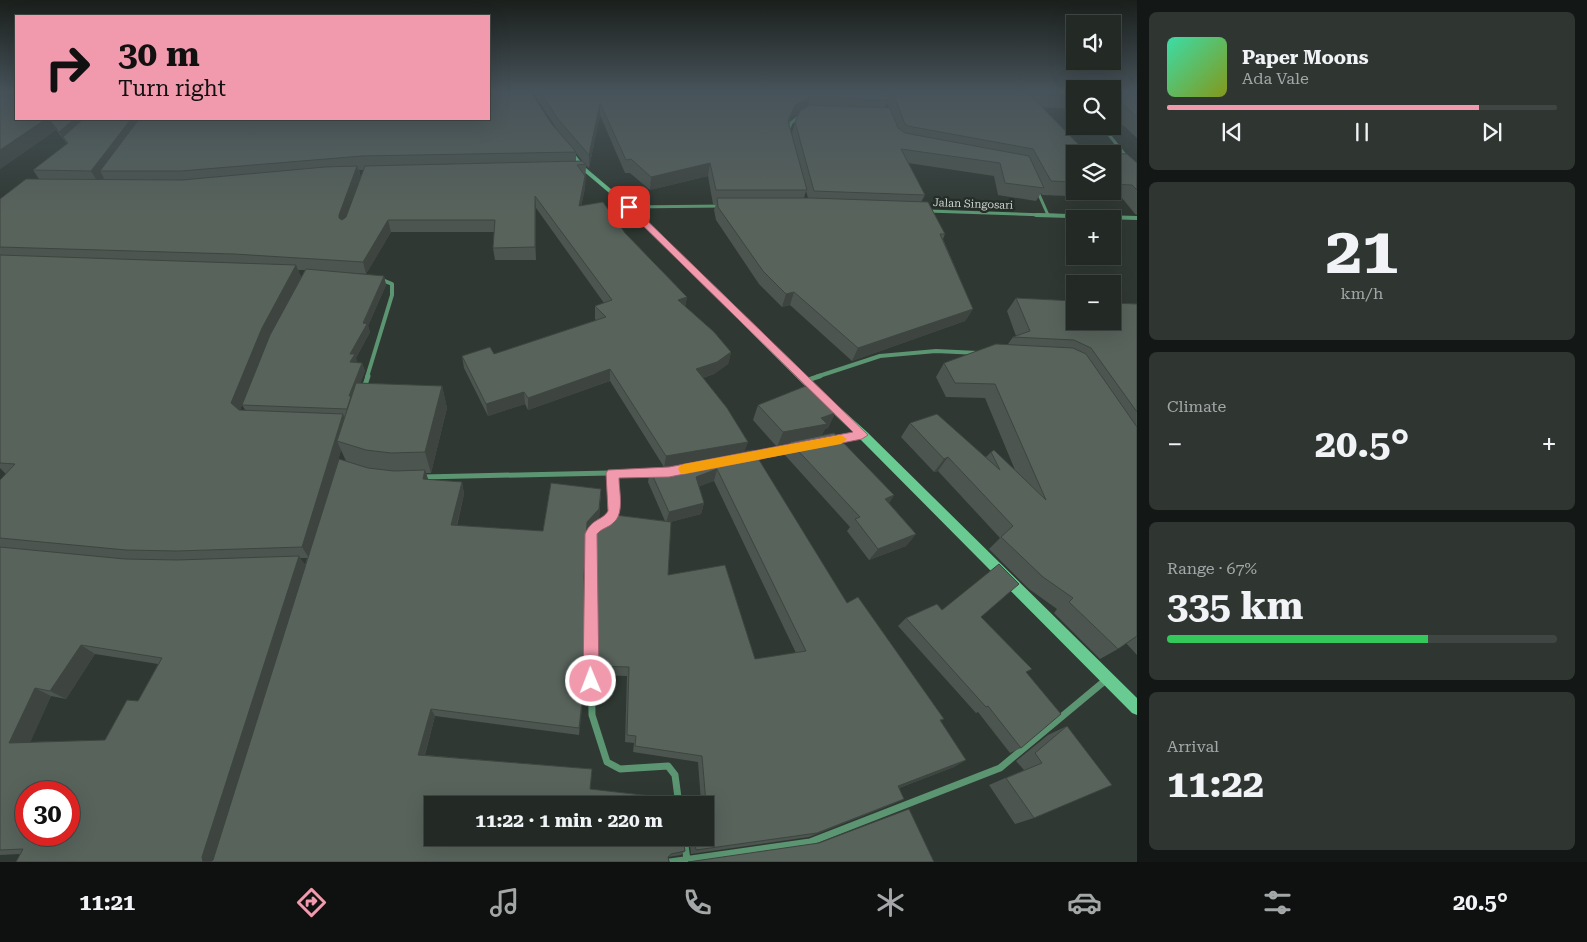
<!DOCTYPE html>
<meta charset="utf-8">
<style>
:root{--surface:#232a26;--page:#2f3632;--text:#f1f3f6;--muted:#a3a7a7;--line:#404643;--accent:#f29aad}
body{margin:0;font-family:"Roboto Serif",serif;background:var(--page);color:var(--text);height:100vh;display:flex;flex-direction:column;font-size:19px;white-space:nowrap}
*{box-sizing:border-box;margin:0}
p{font-size:16px;color:var(--muted)}
.icon{flex:none;width:28px;height:28px;fill:none;stroke:currentColor;stroke-width:2;stroke-linecap:round;stroke-linejoin:round}
.map{position:relative;flex:1;overflow:hidden}
.details{display:flex;flex-direction:column;gap:12px;padding:12px;background:#131715;width:450px}
.details>*{flex:none}
.top-card{position:absolute;left:15px;top:15px;width:475px;height:105px;border-radius:0px;box-shadow:0 5px 20px #0002,0 0 0 1px var(--line);background:#f29aad;color:#111;overflow:hidden}
.controls{position:absolute;left:1066px;top:15px;display:grid;gap:10px}
.controls a{display:grid;place-items:center;width:55px;height:55px;border-radius:0px;background:var(--surface);box-shadow:0 5px 20px #0002,0 0 0 1px var(--line);font-size:25px}
.speed{position:absolute;left:15px;top:781px;display:flex;gap:10px;font-size:25px;font-weight:700;text-align:center}
.speed>*{display:grid;place-content:center;width:65px;height:65px;border-radius:50%;background:var(--surface);box-shadow:0 5px 20px #0002,0 0 0 1px var(--line);line-height:1}
.speed .limit{border:8px solid #d22;background:#fff;color:#111}
.pin{position:absolute;display:grid;place-items:center;width:42px;height:42px;color:#fff;margin:-21px;border-radius:10px;box-shadow:0 2px 8px #0006}
.me{position:absolute;width:55px;margin:-28px;rotate:359deg;stroke-linejoin:round;filter:drop-shadow(0 0 4px #0008)}
.turn{display:flex;align-items:center;gap:18px;height:105px;padding:0 20px;font-size:22px}
.turn .icon{width:65px;height:65px;stroke-width:2.5}
.turn b{display:block;font-size:35px;line-height:42px}
.big{font-size:38px;font-weight:700;line-height:1.1}
.details .widget{flex:1;display:flex;flex-direction:column;justify-content:center;gap:8px;min-width:0;padding:0 18px;border-radius:8px;background:var(--page)}
.details .dial{align-items:center;gap:0}
.dial b{font-size:65px;line-height:1}
.song{display:flex;align-items:center;gap:15px}
.cover{width:60px;height:60px;border-radius:8px;background:linear-gradient(135deg,hsl(160 70% 55%),hsl(70 70% 35%))}
.played{height:5px;border-radius:2px;background:linear-gradient(90deg,var(--accent) 80%,var(--line) 80%)}
.keys{display:flex;justify-content:space-around;direction:ltr}
.heat{display:flex;justify-content:space-between;align-items:center;font-size:28px;direction:ltr}
.charge{height:8px;border-radius:4px;background:linear-gradient(90deg,#34c759 67%,var(--line) 0)}
.trip{position:absolute;left:424px;top:796px;width:290px;height:50px;border-radius:0px;background:var(--surface);box-shadow:0 5px 20px #0002,0 0 0 1px var(--line);font-weight:700;line-height:50px;text-align:center}
.tabs{display:flex;height:80px;justify-content:space-around;align-items:center;background:#0e110f;color:var(--muted)}
.tabs .icon{width:35px;height:35px}
.tabs .on{color:var(--accent)}
.tabs b{font-size:22px;color:var(--text)}
main{display:flex;flex:1;min-height:0}
.map>svg:first-child{display:block}
.lines{fill:none;stroke-linecap:round;stroke-linejoin:round}
.street-far3{stroke:#5b9571;stroke-width:3}
.street-far2{stroke:#5b9571;stroke-width:4}
.street-far1{stroke:#5b9571;stroke-width:5}
.street{stroke:#5b9571;stroke-width:7}
.secondary{fill:#6acb92;fill-rule:evenodd}
.wall{fill:#4c554f;fill-rule:evenodd}
.shaded-wall{fill:#3e4540}
.building{fill:#58635c;stroke:#3e4540;fill-rule:evenodd}
.route{fill:#f29aad;stroke:#9d6470}
.slow{fill:#f59e0b}
.labels{text-anchor:middle;dominant-baseline:central;stroke-width:5;stroke-linejoin:round;paint-order:stroke}
.far-street-label{font-size:11px;fill:#ced3cf;stroke:#252e28}
</style>
<main>
<div class="map">
<svg width="1137" height="862" viewBox="0 0 1137 862">
<rect width="100%" height="100%" fill="#2f3832"/>
<g class="lines">
<!-- street-far3 -->
<path class="street-far3" d="M1102,126L1137,170
M788,131L791,123L802,114
M1037,190L1048,215
M629,207L722,206
M928,211L1074,216"/>
<!-- street-far2 -->
<path class="street-far2" d="M1036,215L1137,218
M367,377L392,295V284L380,279
M816,377L880,356L936,351L978,353"/>
<!-- street-far1 -->
<path class="street-far1" d="M805,381L820,376
M364,388L368,376
M835,441L863,435
M751,457L792,449
M423,477L654,472
M610,519L614,511L612,473
M590,588V548L593,529L602,523"/>
<!-- street -->
<path class="street" d="M590,587L592,715L607,762L620,769L668,766L675,775L679,805
M684,838L687,860
M670,862L810,842L1000,768L1107,679"/>
<!-- secondary -->
<path class="secondary" d="M565,147H569L586,168L631,206L808,379L867,432L1137,698V715L1132,713L859,438L802,383L627,208L582,170L565,149Z"/>
</g>
<!-- wall -->
<path class="wall" d="M0,91H16V119H489V91H530L551,123L558,131L532,91H1075V109L1042,107L1086,152L1127,154L1137,163V215L1135,214L1122,198L1042,195L1041,193L1036,201L998,195L994,176L908,163L925,195L921,202H928L945,234L943,239L973,309L965,321L852,361L790,305L782,307L759,284L716,220L714,210L716,204H713L708,176L650,190L630,173H625L600,115L589,168L586,165L585,188L581,206L603,202L625,233L687,297L685,306L714,332L731,352L728,364L714,374L703,378L727,408L748,442L744,451L753,450L847,603L858,597L944,719L940,721L966,760L954,767L899,788L904,799L893,804L809,837L691,854L689,838H705V805H683L688,800L701,802L698,762L633,752L634,743L625,742L627,676L596,675L594,584L596,524L607,514L665,521L648,482L650,470L664,467L610,381L528,410L525,404L488,416L464,368L462,356L490,347L494,354L596,320L595,319V306L604,303L536,208V260H495L493,248L494,232H391L366,274L340,272L384,276L386,285L368,326L370,332L356,358L357,363H362L365,371L360,383L442,386L447,408L431,473H426L428,480L462,482L464,494L457,526L543,531L551,483L601,489L599,520L587,533L584,579L586,667L579,735L435,716L425,755L592,769L590,789L677,799L679,803L683,805H432V838H683L685,851L681,855L668,857L669,862H670H16L20,854L0,855V480L6,474L0,468V199L26,179H39L33,170L67,144L56,130L0,169ZM887,103L889,108H885ZM798,114L795,122L792,133L795,148L789,124L791,118ZM576,153L584,163L582,161H576ZM1075,154H1112V191H1075ZM359,170H364L358,186L361,178ZM806,191L808,198H804ZM298,270H305L270,335L242,405L246,411L240,410L268,341L301,277ZM341,450L346,461L339,459L335,471ZM714,481L796,653L755,659L725,565L668,575L670,522L701,514L704,503L699,486ZM300,558H307L305,565ZM95,654L158,664L138,701L127,700L105,740L30,742L51,696L66,699ZM26,792H69V835H26Z
M1112,91H1137V138L1112,115Z
M1016,298L1137,304V655L1126,643L1118,649L1100,659L1054,613L1057,609L1029,589L989,549L1000,538L938,471L934,472L901,437L910,423L986,457L991,452L1015,470L985,398L946,397L936,377L944,363L1008,344L1013,337L1016,336L1007,311Z
M758,405L835,413L828,428L825,429L821,436L894,495L889,503L916,534L906,546L869,560L847,531L850,527L784,454L789,445L777,447L753,420Z
M942,610L981,617L1026,672L1021,748L1010,753L978,712L976,713L898,626L906,618Z
M1067,726L1034,818L1015,824L989,785L1024,770L1016,761L1048,735Z"/>
<!-- shaded-wall -->
<path class="shaded-wall" d="M810,97L806,110L791,118L785,134L788,121L795,105Z
M600,103V115L589,168V155Z
M46,119H49L56,130L0,169V150Z
M74,119H95L63,137L68,144L67,145L59,132Z
M131,119H148L100,171L104,178L99,184L91,171Z
M710,163L708,176L650,190L651,177Z
M357,166L361,178L342,227L339,218V215Z
M585,176V188L579,218V206Z
M535,196L536,208V260L535,247Z
M388,220L391,232L366,274L363,262Z
M296,265L301,277L268,341L238,415L231,403L262,328Z
M384,276L386,285L368,326L370,332L356,358L357,362H350V354Z
M794,292L790,305L782,307L786,294Z
M687,297L685,309L678,300Z
M973,309L965,321L852,361L858,348Z
M731,352L728,364L714,374L693,381L696,369Z
M362,363L365,371L354,401L349,396Z
M610,369V381L528,410V398Z
M442,386L447,408L431,473L425,452Z
M524,392L525,404L488,416L486,404Z
M835,413L828,428L825,429L820,439L790,442L789,445L777,447L783,432Z
M343,414L348,426L337,441L341,450L309,558L302,547Z
M748,442L744,453L664,468L666,456Z
M948,457L938,471L934,472L944,459Z
M717,469L714,481L693,489L696,477Z
M425,470L429,482L423,479Z
M462,482L464,494L454,536L451,525Z
M601,489L599,520L587,533V522Z
M894,495L886,507L885,499Z
M704,503L701,514L666,523L669,512Z
M916,534L906,546L869,560L878,549Z
M299,556L306,567L215,862H203L202,857Z
M81,645L95,654L66,699L50,691Z
M586,667V676L579,735V728Z
M35,688L51,696L27,750L9,743Z
M431,709L435,716L423,761L418,755Z
M966,760L954,767L887,792L898,786Z
M904,799L893,804L809,837L817,833Z"/>
<!-- building -->
<path class="building" d="M4,91H16V119H46L0,150V97L8,98L11,95L10,92Z
M489,91H530L551,123L576,152L362,156L181,171H100L139,119H489Z
M540,91H885L888,100L810,97L795,105L788,121L807,190H716L710,163L651,177L631,159L626,160L600,103L589,155L558,119Z
M892,91H1075V96L1028,93L1086,152L1127,154L1137,163V190L1132,185L1112,184V154H1075V182L1051,181L1033,149L908,126L905,124Z
M1112,91H1137V117L1117,99H1112Z
M810,105L890,108L898,128L905,133L1029,156L1044,188L1005,183L1000,163L901,149L925,195L814,191L795,122L800,111Z
M49,119H74L59,132Z
M83,119H131L91,171L33,170L68,143L63,137Z
M582,161L586,164L577,165L585,176L579,206L603,202L625,233L687,297L678,300L714,332L731,352L717,362L696,369L727,408L748,442L666,456L610,369L528,398L524,392L486,404L462,356L490,347L494,354L606,317L595,306L612,300L535,196V247L493,248L495,220H388L363,262L234,254L0,247V199L26,179L182,180L325,167L357,166L339,215V218L342,220L346,217L365,166Z
M717,198H811L928,202L945,234H940L973,309L858,348L794,292L786,294L763,271L718,207Z
M0,255L296,265L262,328L231,403L239,410L343,414L302,547L177,551L126,550L0,538V480L15,464L0,463Z
M306,269L384,276L363,323L367,324L350,354H355L350,362L362,363L349,396H351L347,409L242,405L270,335Z
M1016,298L1075,301V321H1112V303L1137,304V412L1091,348L1074,340L1013,337L1030,331Z
M996,344L1073,348L1086,354L1137,427V636L1118,649L1069,602L1073,598L1043,577L1001,537L1013,526L948,457L944,459L910,423L937,414L1000,470L991,452L994,450L1046,500L995,384L955,383L944,363Z
M356,383L442,386L425,452L391,453L366,450L337,441Z
M808,385L835,413L821,418L827,424L783,432L758,405Z
M834,433L894,495L885,499L916,534L878,549L855,519L860,517L790,442Z
M753,450L847,603L858,597L944,719L940,720L966,760L898,786L904,799L817,833L696,850L694,838H705V805H683L688,800L706,803L702,756L635,746L636,736L627,735L629,667L597,666L594,574L596,524L607,514L671,522L668,575L725,565L755,659L806,651L717,469L696,477L704,503L669,512L650,470Z
M339,459L368,468L394,471L425,470L423,479L462,482L451,525L543,531L551,483L601,489L599,509L587,522L584,577L586,667L579,728L431,709L418,755L592,769L590,789L677,799L679,803L683,805H432V838H683L685,851L671,854L668,857L669,862H670H210L213,860Z
M0,547L125,559L177,560L299,556L202,857L203,862H16L23,849L0,850ZM81,645L162,658L138,701L127,700L105,740L9,743L35,688L50,691ZM26,792H69V835H26Z
M999,564L1019,584L981,617L1032,669L1026,672L1061,714L1021,748L988,706L986,707L906,618L937,604L942,610Z
M1067,726L1112,785L1034,818L1006,778L1042,763L1035,753Z
M909,809L934,862H688L819,843Z"/>
<!-- sky -->
<linearGradient id="sky" x2="0" y2="1"><stop stop-color="#1a1f1c"/><stop offset="0.43" stop-color="#47535a"/><stop offset="1" stop-color="#47535a" stop-opacity="0"/></linearGradient>
<rect width="1137" height="212" fill="url(#sky)"/>
<!-- route -->
<path class="route" d="M626,206H632L868,435L862,439L669,477L619,478C619,491 625,514 613,523C608,528 602,528 597,534L599,681L596,686L591,688L586,686L583,681L585,534C592,518 602,521 608,511L606,473L608,470L669,467L853,432L626,209Z"/>
<!-- slow -->
<path class="slow" d="M841,435L847,439L841,444L684,474L680,473L678,469L680,466L684,464Z"/>
<g class="labels">
<!-- far-street labels -->
<g class="far-street-label">
<text transform="translate(973 204) rotate(2)">Jalan Singosari</text>
</g>
</g>
</svg>
<div class="controls">
<a><svg class="icon" aria-label="sound" viewBox="0 0 24 24"><path d="M4 9h4l5-4v14l-5-4H4zM17 9q2 3 0 6"/></svg></a>
<a><svg class="icon" aria-label="search" viewBox="0 0 24 24"><circle cx="10" cy="10" r="6"/><path d="M15 15l6 6"/></svg></a>
<a><svg class="icon" aria-label="layers" viewBox="0 0 24 24"><path d="M12 4l9 5-9 5-9-5zM3 14l9 5 9-5"/></svg></a>
<a>+</a>
<a>−</a>
</div>
<div class="speed"><div class="limit">30</div></div>
<div class="pin" style="left:629px;top:207px;background:#d93025"><svg class="icon" aria-label="arrive" viewBox="0 0 24 24"><path d="M6 21V4h12l-3 4 3 4H6"/></svg></div>
<svg class="me" style="left:591px;top:681px" viewBox="-20 -20 40 40"><circle r="17" fill="#f29aad" stroke="#fff" stroke-width="3"/><path d="M0-11L8 9 0 5-8 9z" fill="#fff"/></svg>
<div class="trip">11:22 · 1 min · 220 m</div>
<div class="top-card">
<div class="turn"><svg class="icon" aria-label="right" viewBox="0 0 24 24"><path d="M7 20v-9h11M14 6l5 5-5 5"/></svg><div><b>30 m</b>Turn right</div></div>
</div>
</div>
<section class="details">
<div class="widget">
<div class="song"><i class="cover"></i><div><b>Paper Moons</b><p>Ada Vale</p></div></div>
<div class="played"></div>
<div class="keys"><svg class="icon" aria-label="previous" viewBox="0 0 24 24"><path d="M18 5L8 12l10 7zM5 5v14"/></svg><svg class="icon" aria-label="pause" viewBox="0 0 24 24"><path d="M8 5v14M16 5v14"/></svg><svg class="icon" aria-label="next" viewBox="0 0 24 24"><path d="M6 5l10 7-10 7zM19 5v14"/></svg></div>
</div>
<div class="widget dial"><b>21</b><p>km/h</p></div>
<div class="widget"><p>Climate</p>
<div class="heat"><a>−</a><b class="big">20.5°</b><a>+</a></div>
</div>
<div class="widget"><p>Range · 67%</p><b class="big">335 km</b><div class="charge"></div></div>
<div class="widget"><p>Arrival</p><b class="big">11:22</b></div>
</section>
</main>
<nav class="tabs">
<b>11:21</b>
<svg class="icon on" aria-label="directions" viewBox="0 0 24 24"><path d="M12 3l9 9-9 9-9-9zM9 14v-3h6M13 9l2 2-2 2"/></svg>
<svg class="icon" aria-label="music" viewBox="0 0 24 24"><path d="M9 18V5l10-2v13"/><circle cx="6" cy="18" r="3"/><circle cx="16" cy="16" r="3"/></svg>
<svg class="icon" aria-label="phone" viewBox="0 0 24 24"><path d="M5 4h4l2 5-3 2q2 4 5 5l2-3 5 2v4C11 20 4 13 5 4z"/></svg>
<svg class="icon" aria-label="climate" viewBox="0 0 24 24"><path d="M12 3v18M4 7l16 10M4 17L20 7"/></svg>
<svg class="icon" aria-label="car" viewBox="0 0 24 24"><path d="M5 17H2v-5l4-1 3-4h7l3 4 3 1v5h-3M9 17h6M6 11h13"/><circle cx="7" cy="17" r="2"/><circle cx="17" cy="17" r="2"/></svg>
<svg class="icon" aria-label="filters" viewBox="0 0 24 24"><path d="M4 7h16M4 17h16"/><circle cx="9" cy="7" r="2"/><circle cx="15" cy="17" r="2"/></svg>
<b>20.5°</b>
</nav>
